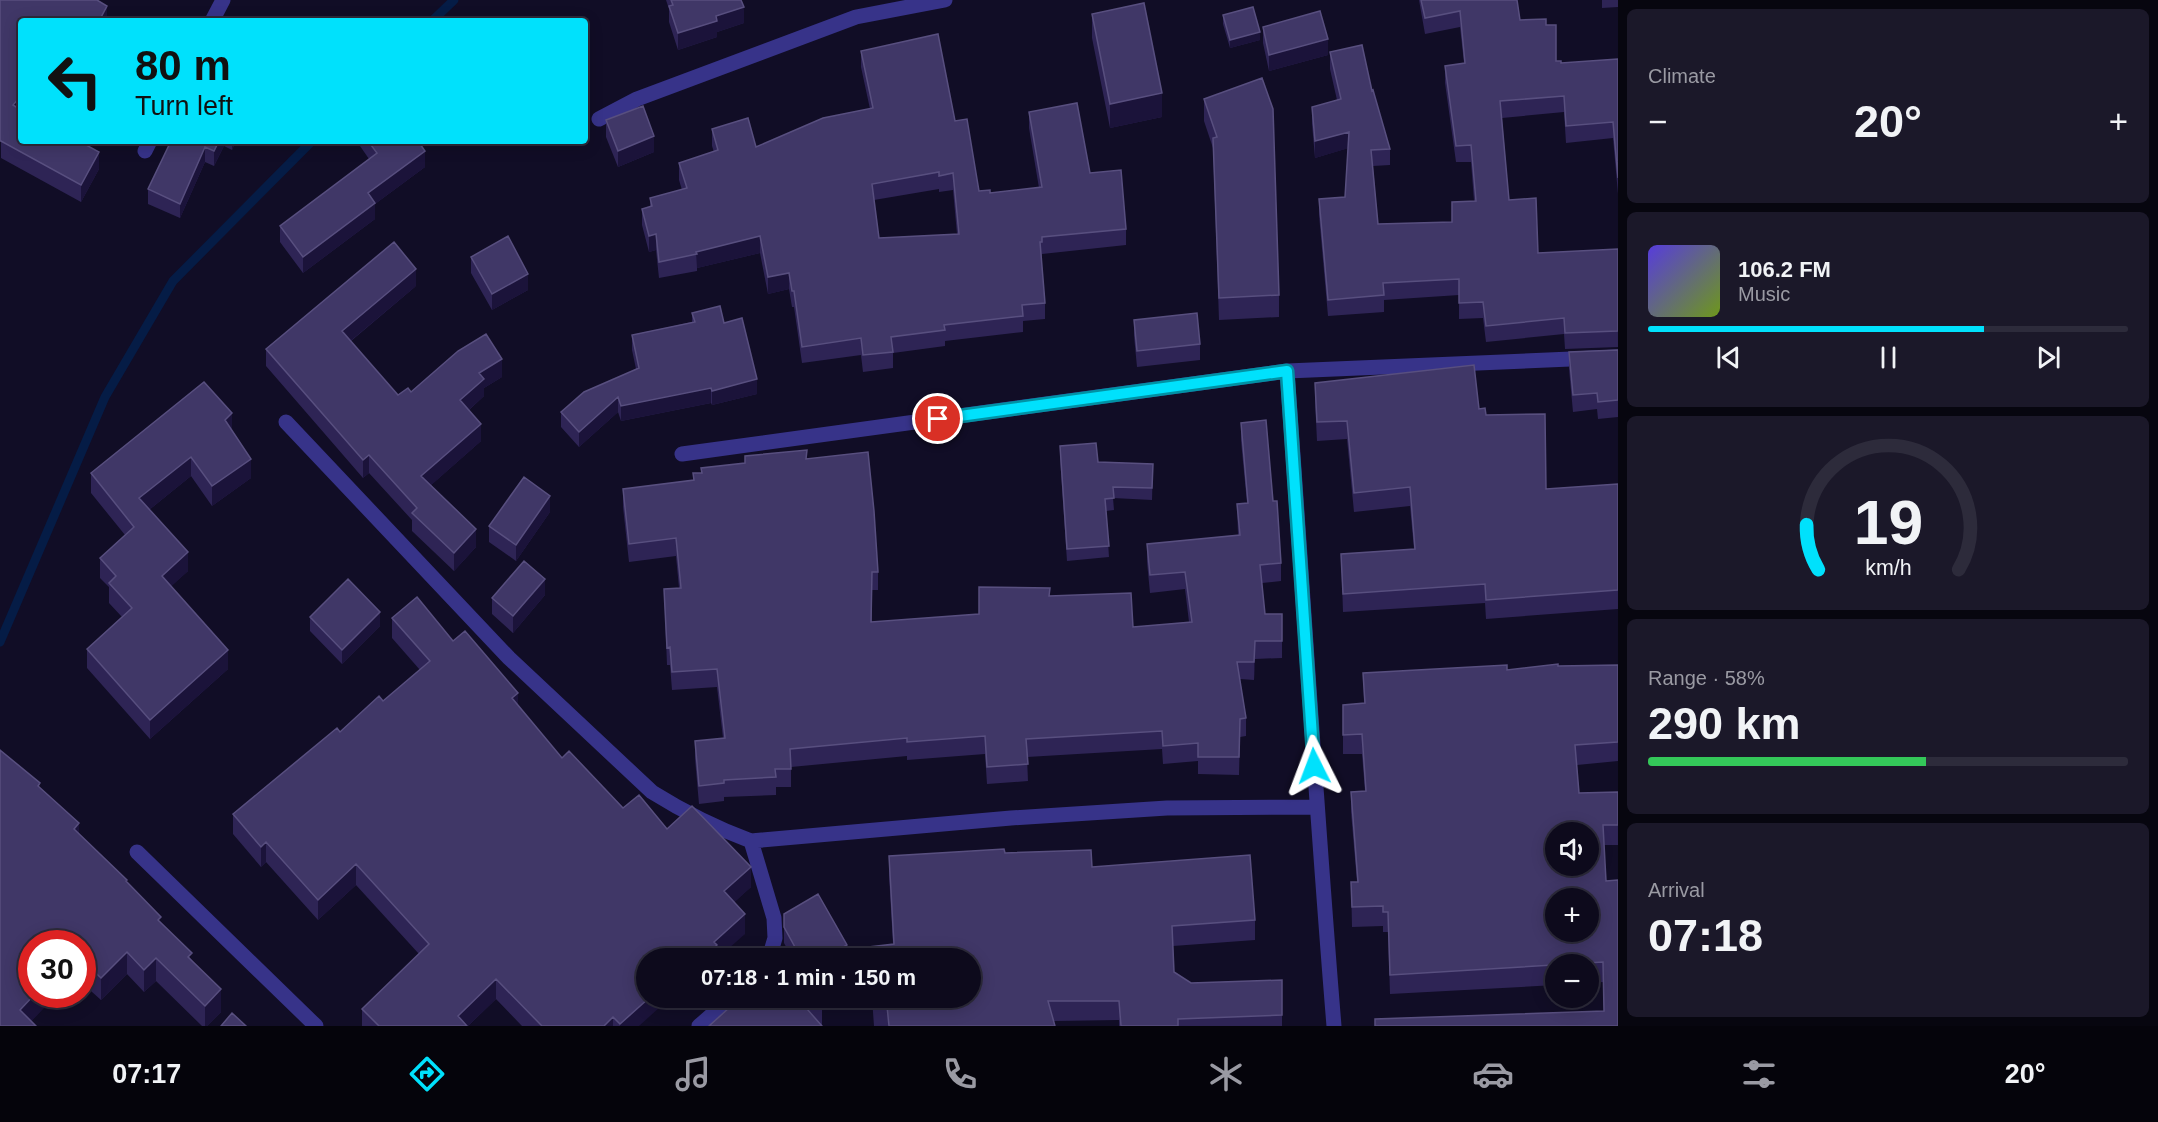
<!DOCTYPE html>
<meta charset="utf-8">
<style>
:root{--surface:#0d0a1c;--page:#1b1829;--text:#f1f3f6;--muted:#9a9aa3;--line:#2d2b3b;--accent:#00e1fc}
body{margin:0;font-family:Helvetica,sans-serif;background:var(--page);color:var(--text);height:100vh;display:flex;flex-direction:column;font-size:22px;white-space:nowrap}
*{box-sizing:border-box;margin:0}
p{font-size:20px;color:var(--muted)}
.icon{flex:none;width:33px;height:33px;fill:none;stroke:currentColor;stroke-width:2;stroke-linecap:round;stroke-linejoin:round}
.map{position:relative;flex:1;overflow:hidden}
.sheet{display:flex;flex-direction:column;gap:9px;padding:9px;background:#07060f;width:540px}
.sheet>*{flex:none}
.banner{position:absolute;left:18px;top:18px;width:570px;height:126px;border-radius:6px;box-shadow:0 3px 15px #0003,0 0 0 2px var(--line);background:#00e1fc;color:#111;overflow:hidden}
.fabs{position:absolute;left:1545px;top:822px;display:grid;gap:12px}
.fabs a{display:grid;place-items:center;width:54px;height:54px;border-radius:50%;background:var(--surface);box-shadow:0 3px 15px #0003,0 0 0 2px var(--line);font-size:30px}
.speed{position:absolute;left:18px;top:930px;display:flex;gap:12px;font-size:30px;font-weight:700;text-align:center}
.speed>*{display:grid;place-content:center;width:78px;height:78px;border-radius:50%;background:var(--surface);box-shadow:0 3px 15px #0003,0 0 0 2px var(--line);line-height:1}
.speed .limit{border:9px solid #d22;background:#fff;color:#111}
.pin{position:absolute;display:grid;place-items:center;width:51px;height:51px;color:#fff;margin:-26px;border:3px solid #fff;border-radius:50%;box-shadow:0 2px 6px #0007}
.me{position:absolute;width:66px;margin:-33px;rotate:357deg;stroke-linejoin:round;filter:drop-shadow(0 0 4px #0008)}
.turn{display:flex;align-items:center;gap:21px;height:126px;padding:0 18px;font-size:27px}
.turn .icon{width:78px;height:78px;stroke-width:2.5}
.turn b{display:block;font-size:42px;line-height:51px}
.big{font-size:45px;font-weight:800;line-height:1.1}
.sheet .card{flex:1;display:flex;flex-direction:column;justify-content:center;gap:9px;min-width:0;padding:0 21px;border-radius:9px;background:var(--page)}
.sheet .dial{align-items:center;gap:0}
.dial svg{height:156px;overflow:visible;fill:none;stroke:var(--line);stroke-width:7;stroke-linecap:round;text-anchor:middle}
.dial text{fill:var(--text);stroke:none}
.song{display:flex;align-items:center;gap:18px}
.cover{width:72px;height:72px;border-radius:9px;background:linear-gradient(135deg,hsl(250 70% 55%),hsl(80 70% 35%))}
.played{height:6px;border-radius:3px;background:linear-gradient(90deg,var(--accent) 70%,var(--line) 70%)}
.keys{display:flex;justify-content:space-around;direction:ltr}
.heat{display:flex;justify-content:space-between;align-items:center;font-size:33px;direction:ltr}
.charge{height:9px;border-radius:4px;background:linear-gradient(90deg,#34c759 58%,var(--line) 0)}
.trip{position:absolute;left:636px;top:948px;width:345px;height:60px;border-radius:30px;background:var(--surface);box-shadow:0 3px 15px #0003,0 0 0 2px var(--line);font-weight:800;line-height:60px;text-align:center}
.dock{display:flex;height:96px;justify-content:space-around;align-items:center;background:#05040b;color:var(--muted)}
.dock .icon{width:42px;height:42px}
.dock .on{color:var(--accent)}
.dock b{font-size:27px;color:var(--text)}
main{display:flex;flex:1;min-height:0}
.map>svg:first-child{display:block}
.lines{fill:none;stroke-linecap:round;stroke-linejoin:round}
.stream{stroke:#051c46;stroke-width:9}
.street{stroke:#373389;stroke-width:15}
.wall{fill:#2e2455;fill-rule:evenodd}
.shaded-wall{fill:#1b133a}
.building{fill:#403767;stroke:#584f7f;stroke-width:1.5;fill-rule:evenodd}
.route-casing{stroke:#0092a4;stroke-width:15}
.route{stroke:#00e1fc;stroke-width:10}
</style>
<main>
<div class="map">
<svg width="1618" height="1026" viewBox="0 0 1618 1026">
<rect width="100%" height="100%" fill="#110d26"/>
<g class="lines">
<!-- stream -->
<path class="stream" d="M432,21L454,0
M0,642L105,397L173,281L312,141"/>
<!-- street -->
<path class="street" d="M212,21L223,0
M599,119L637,99L856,17L945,0
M145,151L150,141
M1287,371C1303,589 1316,808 1334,1026
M286,422L509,658L652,792C684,812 716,828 751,841L1011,818L1167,808L1316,807
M682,454L1287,371L1618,357
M751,841L774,918L775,938L769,958
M137,852L316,1026
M699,1026L731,998"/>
</g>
<!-- wall -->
<path class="wall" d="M0,0L107,21H21V141L99,169L81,202L1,158Z
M666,0H741L744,23L717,32V37L678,50L669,22V9Z
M1419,0H1517L1520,20L1546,25L1556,61L1561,63L1618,59V194L1613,138L1566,143L1564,112L1502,118L1509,200L1538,253L1618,249V347L1565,349L1564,334L1486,342L1483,318L1459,319V295L1384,300V312L1328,316L1319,215V199L1345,197L1348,148L1315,158L1312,124V107L1337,100L1330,69V52L1372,91L1390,149V165L1373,166L1378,224L1452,222V202L1474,201L1471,162H1456L1445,83V66L1464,63L1460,27L1425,34Z
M1602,0H1618V7L1602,8Z
M1092,14L1162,117L1110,128L1092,38Z
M1223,15L1260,40L1230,48L1223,24Z
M1263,27L1328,55L1269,71L1263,43Z
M861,51L955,121L979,191L990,193L1039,188L1029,128V112L1090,173L1126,229V245L1042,254L1041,259L1045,303V319L1023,321V332L945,341V346L893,353V368L863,372L861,355L802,363L794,307H792L789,289L768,294L760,253L697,268V271L659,278L656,250L649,252L642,225V209L650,207V198L682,190L679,180V163L714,152L712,146V129L756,147L870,109L861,67ZM939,189V192L953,190L957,234L879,238L874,200Z
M1204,99L1279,295V317L1219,320L1213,148L1204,121Z
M606,120L654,152L618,167L606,137Z
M171,141H236L232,150L224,146L214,166L205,162L180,218L148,204V189Z
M360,141H418L425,167L375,204V219L303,273L280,242V226L369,159L360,146Z
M471,257L528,290L492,310L471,273Z
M416,286L351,341L398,395L411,392L502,377L484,388V396L469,410L481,441L431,485L476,547L454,571L412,531V520L369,473L363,478L266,366V349Z
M692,313L724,323L757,394L712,405L711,403L621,421L618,412L579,447L561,427V412L636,369L632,350V335L692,322Z
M1134,320L1200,344V360L1137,367L1134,336Z
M1618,350V417L1598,419L1597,409L1573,412L1569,369V352Z
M1315,383L1479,409L1486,415L1546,489L1618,484V609L1486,619L1485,603L1343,612L1341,554L1414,549L1410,506L1354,512L1347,439L1317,441L1315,401Z
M1241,423L1273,501L1281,563V581L1262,583L1265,614H1282V658L1255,659L1254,680L1240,679L1246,718V736L1240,737L1239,775L1198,774V761L1163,764L1162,749L1027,757L1028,781L987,784L985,754L907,760V756L791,767V787H776V795L724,797V801L699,804L695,759V741L723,738L717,687L672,690L670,665H667L664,589L679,588L676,556L629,562L623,507V489L693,480V473H701V468L745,463V456L807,459L878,572V590H872V622L979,614L1049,596L1133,627L1189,622L1185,589L1150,593L1147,562V544L1238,535L1237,504L1247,503L1241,441Z
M232,431L251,478L212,506L191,476L149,510L188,571L171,586L228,669L150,739L87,668V649L122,617L109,603V587L100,578V558L125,535L91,493V473Z
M1060,446L1098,462L1153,464L1152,500L1113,498L1114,510L1106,511L1109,557L1067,561L1060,458Z
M550,512L516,561L489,542V526Z
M545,595L513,633L492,614V598Z
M310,617L380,626L342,664L310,631Z
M392,618L453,641L518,705L562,758L623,808L667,829L751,887L734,902L745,934L646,958L639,1026H522L496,999L468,1026H362V1009L419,954L356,885L318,920L266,862L261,867L233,834V814L383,701L420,670L392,638Z
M1618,665V761L1577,765L1579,793L1618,792V845H1604L1603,1011V982L1588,983V964H1556V985L1390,994L1388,932H1383V926L1352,927L1351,882H1357L1351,812V792L1365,791L1362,754H1343V705L1364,703L1363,673L1507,670L1558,666Z
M40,788L79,834L127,883L192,960L221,1012L207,1026H202L156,981L144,992L127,974L101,1000L82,983V944H32L57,994L31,1021L0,1026Z
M1005,853L1092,867L1255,920V940L1173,946L1174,972L1191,983L1282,980V1026H1119V1020L1053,1021L1055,1026H874L872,998H970V958H869V947L893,944L889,875V856Z
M784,927L847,958H792L784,943Z
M740,998L822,1008V1026Z"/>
<!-- shaded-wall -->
<path class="shaded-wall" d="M107,6V21H99Z
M744,7V23L717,32V37L678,50V33L716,16Z
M1260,32V40L1230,48V40Z
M1328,39V55L1269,71V55Z
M1162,93V117L1110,128V104Z
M21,96V114L13,105Z
M1349,132V148L1315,158V141Z
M654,136V152L618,167V151Z
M219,141H224V146L214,166V151Z
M232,141H236L232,150Z
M205,147V162L180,218V204Z
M425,151V167L375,204V219L303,273V257L368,193Z
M99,152V169L81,202V185Z
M656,234V250L649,252V236Z
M760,236V253L697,268L696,252Z
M416,269V286L342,348V331Z
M789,273V289L768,294V277Z
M528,274V290L492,310V294Z
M502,359V377L484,388V396L460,418V400L479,373Z
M757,379V394L712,405V391Z
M711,388V403L621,421V406Z
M618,397V412L579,447V432Z
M232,413V433L225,420Z
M481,424V441L421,494V476Z
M369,455V473L363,478V460Z
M191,457V476L139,518V498Z
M251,459V478L212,506V486Z
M550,496V512L516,561V545Z
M476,529V547L454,571V553Z
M188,552V571L162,595V576Z
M545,579V595L513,633V616Z
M380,612V626L342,664V650Z
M1255,641V659L1254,680V662Z
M228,650V669L150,739V720Z
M518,693V713L512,698Z
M79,823V846L74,829Z
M266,842V862L261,867V847Z
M356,864V885L318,920V900Z
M751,867V887L724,912V891Z
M745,914V934L718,958H702L714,942Z
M847,945V958H823Z
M127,952V974L101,1000V978Z
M156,958V981L144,992V970Z
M496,979V999L468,1026H458V1016Z
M221,989V1012L207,1026H205V1006Z
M35,994H57L27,1026L20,1010Z
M649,998H670L639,1026H620V1024Z
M613,1017V1026H604Z"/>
<!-- building -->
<path class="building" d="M0,0H97L107,6L99,21H21V96L13,105L21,110V141H79L99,152L81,185L1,141H0Z
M671,0H741L744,7L716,16L717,21L678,33L669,6L673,5Z
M1421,0H1517L1520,20L1546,19V25H1556V61H1561V63L1618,59V178L1613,122L1566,126L1564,96L1500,101L1509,200L1536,198L1538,253L1618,249V331L1565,333L1564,318L1486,326L1483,302L1459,303V279L1383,283L1384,295L1328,300L1319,199L1345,197L1349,132L1315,141L1312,107L1341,99L1330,52L1362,45L1372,91L1373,90L1390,149L1371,150L1378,224L1452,222V202L1476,201L1471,145L1456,146L1445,66L1465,63L1460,11L1425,18Z
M1144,3L1162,93L1110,104L1092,14Z
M1253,7L1260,32L1230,40L1223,15Z
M1320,11L1328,39L1269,55L1263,27Z
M938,34L955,121L967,119L979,191L990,190V193L1042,187L1029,112L1077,103L1090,173L1121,170L1126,229L1042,237V242H1040L1045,303L1022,305L1023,316L944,325L945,330L891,337L893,352L863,355L861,338L802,347L794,291H792L789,273L768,277L760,236L696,252L697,254L659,262L656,234L649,236L642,209L652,206L650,198L687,188L679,163L718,150L712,129L748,118L756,147L823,118L873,108L861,51ZM939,172V176L953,173L959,234L879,238L872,184Z
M1262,78L1273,109L1279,295L1219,298L1213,138L1217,137L1204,99Z
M643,106L654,136L618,151L606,120Z
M171,141H219L214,151L205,147L180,204L148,189Z
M368,141H418L425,151L368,193L375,203L303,257L280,226L377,153Z
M508,236L528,274L492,294L471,257Z
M394,242L416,269L342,331L398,395L408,388L411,392L458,351L486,334L502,359L479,373L484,379L460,400L481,424L421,476L476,529L454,553L412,513L417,508L369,455L363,460L266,349Z
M720,306L724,323L742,318L757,379L712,391L711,388L621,406L618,397L579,432L561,412L584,392L639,368L632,335L695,322L692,313Z
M1197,313L1200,344L1137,351L1134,320Z
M1618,350V400L1598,402L1597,393L1573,395L1569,352Z
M1474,365L1479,409L1485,408L1486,415L1545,414L1546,489L1618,484V590L1486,600L1485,584L1343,594L1341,554L1415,549L1410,487L1354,493L1347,421L1317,422L1315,383Z
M204,382L232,413L225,420L251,459L212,486L191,457L139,498L188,552L162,576L228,650L150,720L87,649L132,608L109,583L116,576L100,558L134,527L91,473Z
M1266,420L1273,501H1277L1281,563L1260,565L1265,614H1282V641H1255L1254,662H1237L1246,718L1240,719L1239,757H1198V743L1163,746L1162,731L1026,739L1028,764L987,767L985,736L907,742V738L790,749L791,769H775L776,777L724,780V783L699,786L695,741L725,738L717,669L672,672L670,647L667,648L664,589L681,588L676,538L629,544L623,489L694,480L693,473H702L701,468L745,463V456L807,450L806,459L868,452L874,511L878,572H872L871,622L979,614V587L1050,588L1049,596L1131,593L1133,627L1192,622L1185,572L1150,575L1147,544L1240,535L1237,504L1248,503L1241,423Z
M1096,443L1098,462L1153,464L1152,488L1113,487L1114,498L1105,499L1109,546L1067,549L1060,446Z
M524,477L550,496L516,545L489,526Z
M524,561L545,579L513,616L492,598Z
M348,579L380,612L342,650L310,617Z
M417,597L453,641L465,631L518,693L512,698L562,758L569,751L623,808L639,795L667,829L692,806L751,867L724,891L745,914L714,942L717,945L702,958H646V998H649L620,1024L613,1017L604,1026H542L496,979L458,1016L467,1026H379L362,1009L429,944L356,864L318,900L266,842L261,847L233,814L337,728L340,732L379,696L383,701L430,661L392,618Z
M1558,664V666L1618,665V742L1575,745L1579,793L1618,792V825H1603L1606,881L1618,880V1026H1375V1019L1604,1011L1603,962L1390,975L1388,912H1383V906L1352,907L1351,882H1358L1351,792L1366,791L1362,734L1343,735V705L1365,703L1363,673L1507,665V670ZM1556,832H1588V866H1556ZM1556,898H1588V932H1556Z
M0,750L40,783L38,786L79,823L74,829L127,880L126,881L161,917L158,920L192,953L188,957L221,989L205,1006L156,958L144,970L127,952L101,978L82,960V944H32V994H35L20,1010L36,1026H0Z
M1004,849L1005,853L1091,850L1092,867L1250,855L1255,920L1172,926L1174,972L1191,983L1282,980V1015L1178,1019V1026H1121L1119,1001H1048L1055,1026H889L887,1006L874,1007L873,998H970V958H870L869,947L894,944L889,856Z
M818,894L847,945L823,958H801L784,927V914Z
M740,998H813L822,1008L807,1009L822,1026H709Z
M232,1013L246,1026H221Z"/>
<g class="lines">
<!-- route casing -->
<g class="route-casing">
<path id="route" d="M938,419L1287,371L1314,766"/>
</g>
<!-- route -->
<use href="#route" class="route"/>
</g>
</svg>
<div class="fabs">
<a><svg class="icon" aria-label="sound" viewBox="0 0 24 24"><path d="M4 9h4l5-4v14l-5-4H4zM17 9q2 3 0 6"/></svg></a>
<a>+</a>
<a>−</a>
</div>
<div class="speed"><div class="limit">30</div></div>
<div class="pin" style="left:938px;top:419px;background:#d93025"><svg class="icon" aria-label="arrive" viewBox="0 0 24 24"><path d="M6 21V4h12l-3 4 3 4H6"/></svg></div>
<svg class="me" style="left:1314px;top:766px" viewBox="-20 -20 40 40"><path d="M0-17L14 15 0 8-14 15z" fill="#00e1fc" stroke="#fff" stroke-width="4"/></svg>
<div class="trip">07:18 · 1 min · 150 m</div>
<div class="banner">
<div class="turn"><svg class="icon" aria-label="left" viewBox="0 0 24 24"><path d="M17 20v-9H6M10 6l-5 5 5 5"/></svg><div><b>80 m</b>Turn left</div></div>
</div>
</div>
<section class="sheet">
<div class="card"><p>Climate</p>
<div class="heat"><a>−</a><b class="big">20°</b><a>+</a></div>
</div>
<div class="card">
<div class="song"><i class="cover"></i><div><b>106.2 FM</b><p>Music</p></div></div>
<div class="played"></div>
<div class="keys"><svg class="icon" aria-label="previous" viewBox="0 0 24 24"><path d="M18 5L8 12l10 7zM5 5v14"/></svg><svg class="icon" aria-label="pause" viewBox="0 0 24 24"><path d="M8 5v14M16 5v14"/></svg><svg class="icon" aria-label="next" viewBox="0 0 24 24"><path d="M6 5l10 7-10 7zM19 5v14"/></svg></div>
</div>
<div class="card dial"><svg viewBox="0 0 100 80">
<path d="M14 69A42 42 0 1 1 86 69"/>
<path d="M14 69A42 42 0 0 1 8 46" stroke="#00e1fc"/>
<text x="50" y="56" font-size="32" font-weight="700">19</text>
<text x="50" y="72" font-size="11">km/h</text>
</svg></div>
<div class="card"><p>Range · 58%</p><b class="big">290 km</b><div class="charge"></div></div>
<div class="card"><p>Arrival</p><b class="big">07:18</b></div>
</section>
</main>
<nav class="dock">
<b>07:17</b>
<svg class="icon on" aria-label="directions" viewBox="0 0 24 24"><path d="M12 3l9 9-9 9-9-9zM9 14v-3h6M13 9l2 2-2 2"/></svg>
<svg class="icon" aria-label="music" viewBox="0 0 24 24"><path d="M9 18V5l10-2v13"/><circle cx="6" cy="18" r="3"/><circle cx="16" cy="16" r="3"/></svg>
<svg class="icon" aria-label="phone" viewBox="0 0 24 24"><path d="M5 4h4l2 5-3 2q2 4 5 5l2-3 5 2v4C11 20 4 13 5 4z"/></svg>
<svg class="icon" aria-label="climate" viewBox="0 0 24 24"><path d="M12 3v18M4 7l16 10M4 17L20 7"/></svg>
<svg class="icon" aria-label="car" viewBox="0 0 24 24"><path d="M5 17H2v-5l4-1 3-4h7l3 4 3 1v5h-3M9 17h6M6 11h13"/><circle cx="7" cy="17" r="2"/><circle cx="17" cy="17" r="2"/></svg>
<svg class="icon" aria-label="filters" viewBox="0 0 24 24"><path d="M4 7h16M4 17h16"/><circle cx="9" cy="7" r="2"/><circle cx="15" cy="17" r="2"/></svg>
<b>20°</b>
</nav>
